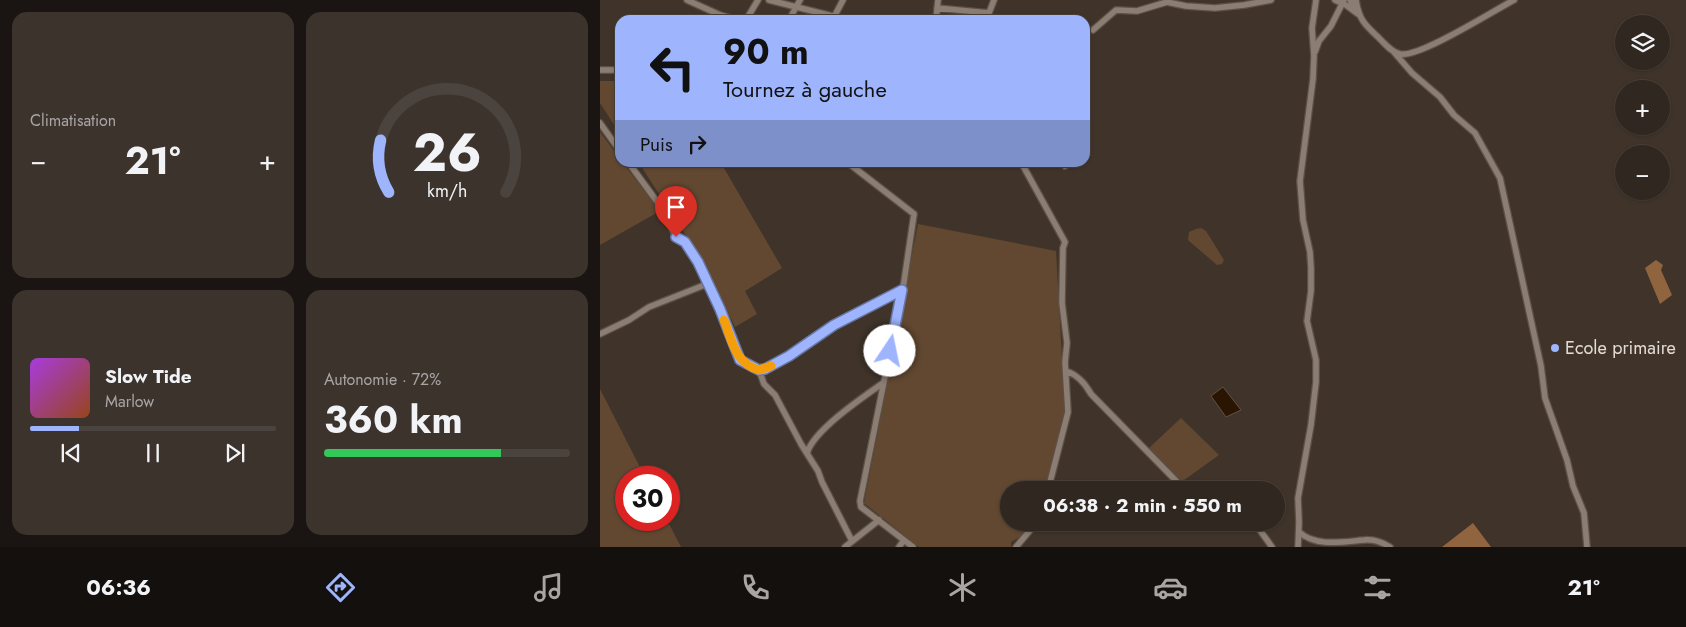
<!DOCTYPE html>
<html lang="fr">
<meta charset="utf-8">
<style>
:root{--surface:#302720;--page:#3c332d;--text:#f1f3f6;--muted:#a8a5a5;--line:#4b443e;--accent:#9eb4fd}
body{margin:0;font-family:Jost,sans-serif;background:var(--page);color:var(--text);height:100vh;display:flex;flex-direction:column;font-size:19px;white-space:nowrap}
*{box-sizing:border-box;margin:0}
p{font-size:16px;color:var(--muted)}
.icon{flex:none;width:28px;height:28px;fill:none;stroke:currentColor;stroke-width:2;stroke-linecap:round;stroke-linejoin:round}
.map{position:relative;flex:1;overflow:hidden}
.sheet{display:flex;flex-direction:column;gap:12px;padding:12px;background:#1a1512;width:600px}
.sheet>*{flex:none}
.banner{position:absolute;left:15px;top:15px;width:475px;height:152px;border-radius:15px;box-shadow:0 1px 4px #0004,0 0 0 1px var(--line);background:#9eb4fd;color:#111;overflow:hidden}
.tools{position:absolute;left:1015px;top:15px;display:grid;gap:10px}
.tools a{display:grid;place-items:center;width:55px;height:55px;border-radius:50%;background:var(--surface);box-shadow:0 1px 4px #0004,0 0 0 1px var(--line);font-size:25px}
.speed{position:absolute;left:15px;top:466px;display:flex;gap:10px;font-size:25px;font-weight:700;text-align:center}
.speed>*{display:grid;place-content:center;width:65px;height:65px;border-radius:50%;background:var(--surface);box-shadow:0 1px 4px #0004,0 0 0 1px var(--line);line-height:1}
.speed .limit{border:8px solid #d22;background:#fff;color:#111}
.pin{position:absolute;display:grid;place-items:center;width:42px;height:42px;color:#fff;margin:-51px -21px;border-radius:50% 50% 50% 0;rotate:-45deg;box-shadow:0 0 5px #0007}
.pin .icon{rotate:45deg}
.me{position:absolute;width:55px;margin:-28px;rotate:11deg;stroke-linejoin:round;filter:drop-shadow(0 0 4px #0008)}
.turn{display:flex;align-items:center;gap:18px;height:105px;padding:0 25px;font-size:22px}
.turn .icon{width:65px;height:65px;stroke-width:2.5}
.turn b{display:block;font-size:35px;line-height:42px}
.then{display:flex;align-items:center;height:48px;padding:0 25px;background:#0003;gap:10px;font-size:19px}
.big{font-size:38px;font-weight:700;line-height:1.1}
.sheet .tile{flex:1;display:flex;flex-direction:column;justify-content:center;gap:8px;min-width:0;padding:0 18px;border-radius:15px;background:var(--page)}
.sheet .dial{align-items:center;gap:0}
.dial svg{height:130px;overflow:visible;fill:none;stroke:var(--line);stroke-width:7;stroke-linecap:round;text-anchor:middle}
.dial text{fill:var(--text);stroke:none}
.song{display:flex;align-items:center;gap:15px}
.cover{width:60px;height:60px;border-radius:8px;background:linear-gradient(135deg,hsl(280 70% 55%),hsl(20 70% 35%))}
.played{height:5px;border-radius:2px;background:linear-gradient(90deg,var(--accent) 20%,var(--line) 20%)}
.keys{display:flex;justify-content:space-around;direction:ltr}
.heat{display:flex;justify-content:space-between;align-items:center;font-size:28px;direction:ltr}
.charge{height:8px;border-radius:4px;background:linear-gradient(90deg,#34c759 72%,var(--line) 0)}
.sheet .tiles{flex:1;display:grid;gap:12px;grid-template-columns:repeat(2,1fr)}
.trip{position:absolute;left:400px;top:481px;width:285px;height:50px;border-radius:25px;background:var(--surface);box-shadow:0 1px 4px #0004,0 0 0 1px var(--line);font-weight:700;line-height:50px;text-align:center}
.menu{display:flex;height:80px;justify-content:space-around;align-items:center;background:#13100d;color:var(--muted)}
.menu .icon{width:35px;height:35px}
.menu .active{color:var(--accent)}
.menu b{font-size:22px;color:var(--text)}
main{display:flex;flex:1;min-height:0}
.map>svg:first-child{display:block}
.green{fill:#624831}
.forest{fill:#8f643f}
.water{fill:#2a1503;stroke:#625042}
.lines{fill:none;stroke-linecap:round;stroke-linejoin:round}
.minor-casing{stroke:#5c5149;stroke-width:8}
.minor{stroke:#8b7d72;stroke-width:5.5}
.route-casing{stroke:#6775a4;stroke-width:12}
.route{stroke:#9eb4fd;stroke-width:9}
.slow{stroke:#f59e0b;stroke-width:9}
.poi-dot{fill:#9eb4fd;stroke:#40342a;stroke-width:2}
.labels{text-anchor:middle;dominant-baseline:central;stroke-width:5;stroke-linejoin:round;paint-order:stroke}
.poi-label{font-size:18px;fill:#e3dbd5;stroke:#40342a;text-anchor:start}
</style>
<main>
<section class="sheet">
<div class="tiles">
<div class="tile"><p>Climatisation</p>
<div class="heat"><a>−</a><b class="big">21°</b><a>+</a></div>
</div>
<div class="tile dial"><svg viewBox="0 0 100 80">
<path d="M14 69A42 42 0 1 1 86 69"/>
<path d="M14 69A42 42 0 0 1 9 37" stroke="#9eb4fd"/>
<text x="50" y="56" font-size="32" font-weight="700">26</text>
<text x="50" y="72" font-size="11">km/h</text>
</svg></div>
<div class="tile">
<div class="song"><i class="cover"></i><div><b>Slow Tide</b><p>Marlow</p></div></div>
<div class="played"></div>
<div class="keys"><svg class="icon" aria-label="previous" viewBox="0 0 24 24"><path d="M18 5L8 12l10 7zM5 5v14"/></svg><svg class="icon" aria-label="pause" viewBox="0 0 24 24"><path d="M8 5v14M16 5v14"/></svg><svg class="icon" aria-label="next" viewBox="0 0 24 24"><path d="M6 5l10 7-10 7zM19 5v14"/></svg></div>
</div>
<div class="tile"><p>Autonomie · 72%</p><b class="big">360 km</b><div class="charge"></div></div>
</div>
</section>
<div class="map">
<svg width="1086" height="547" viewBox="0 0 1086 547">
<rect width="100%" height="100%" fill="#40342a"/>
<!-- green -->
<path class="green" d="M0,81H20V134L0,103Z
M0,132L20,159V162L23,163L60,211L0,245Z
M39,163H121L182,268L145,291L157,314L135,327L108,270Z
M318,224L456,251L465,412L445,490H409V522L435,523L423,535L411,542V547H319L264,503Z
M601,228L606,231L624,260L622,264L617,265L588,240L589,232L596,229Z
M0,389L45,477L26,478V520H67L81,547H0Z
M581,418L619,455L580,483L548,449Z"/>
<!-- forest -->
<path class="forest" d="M1056,260L1063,265L1061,270L1072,295L1060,304L1045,268Z
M873,523L891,547H842Z"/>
<!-- water -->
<path class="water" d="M623,387L641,410L626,417L611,396Z"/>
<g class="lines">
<!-- minor casing -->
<g class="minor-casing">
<path id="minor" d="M87,0L120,15L139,20
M169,0L248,20
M735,0L746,5L758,14L750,0
M756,0C759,20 765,25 779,38C785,44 791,52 800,54C819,58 893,11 914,0
M337,8L389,13L394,0
M234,17L243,0
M146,20L158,0
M189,20L200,0
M336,20L338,0
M493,30L516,10L537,11L567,2L586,6L615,8L644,5L671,0
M793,51L812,73L840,97L854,115L875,133L900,178L941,366L945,398L967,460L973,486L984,513L987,547
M715,52L719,41L731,26L744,0
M0,70H20
M0,123L20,151
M28,162L61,207L75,235L88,245L98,262L120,309L140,360L153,368L159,370L165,369L189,356L233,325L302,290
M247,162L314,214L304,282L260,501L261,507L313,547
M421,162L465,242L463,248L462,303L467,343L465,362L468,412L448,490
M463,162L465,166
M0,334L29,320L49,307L107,284
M159,370L164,384L175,395L201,444L218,471L222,482L252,541
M466,371C478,375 485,383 491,394L585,490
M207,453C214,430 263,397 283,383
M654,522L672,547
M699,532C716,547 741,542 764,540C773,539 782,542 790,547
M245,547L279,520
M299,547L304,540
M416,547L437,522
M698,547L699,522L698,498L711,425L716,382V360L707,321L711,291V268L710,252L703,220L700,181L713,79L714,56L712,28L716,0"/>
</g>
<!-- minor -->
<use href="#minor" class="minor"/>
</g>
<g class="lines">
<!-- route casing -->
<g class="route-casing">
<path id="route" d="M76,237L85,242L98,262L120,309L140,360L159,370L165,369L189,356L234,325L302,290L290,351"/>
</g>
<!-- route -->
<use href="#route" class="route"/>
<!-- slow -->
<path class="slow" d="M124,320C132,341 135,363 159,370L171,366"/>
</g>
<!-- markers -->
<circle class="poi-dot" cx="955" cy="348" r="5"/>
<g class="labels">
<!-- poi labels -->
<g class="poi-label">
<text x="965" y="348">Ecole primaire</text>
</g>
</g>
</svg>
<div class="tools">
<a><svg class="icon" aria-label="layers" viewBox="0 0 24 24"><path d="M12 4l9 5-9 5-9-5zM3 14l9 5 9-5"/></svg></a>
<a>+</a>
<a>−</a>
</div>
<div class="speed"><div class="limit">30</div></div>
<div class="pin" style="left:76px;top:237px;background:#d93025"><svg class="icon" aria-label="arrive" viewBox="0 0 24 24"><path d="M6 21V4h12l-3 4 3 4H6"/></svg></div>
<svg class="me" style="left:290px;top:351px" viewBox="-20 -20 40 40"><circle r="19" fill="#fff"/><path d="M0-13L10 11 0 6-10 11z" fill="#9eb4fd"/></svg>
<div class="trip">06:38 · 2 min · 550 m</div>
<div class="banner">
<div class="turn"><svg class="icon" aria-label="left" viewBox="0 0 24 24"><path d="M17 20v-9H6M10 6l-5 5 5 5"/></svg><div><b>90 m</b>Tournez à gauche</div></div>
<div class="then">Puis<svg class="icon" aria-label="right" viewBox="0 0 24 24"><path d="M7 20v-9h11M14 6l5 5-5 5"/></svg></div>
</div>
</div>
</main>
<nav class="menu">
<b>06:36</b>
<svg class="icon active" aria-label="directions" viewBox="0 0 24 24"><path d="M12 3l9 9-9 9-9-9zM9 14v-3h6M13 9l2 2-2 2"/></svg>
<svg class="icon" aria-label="music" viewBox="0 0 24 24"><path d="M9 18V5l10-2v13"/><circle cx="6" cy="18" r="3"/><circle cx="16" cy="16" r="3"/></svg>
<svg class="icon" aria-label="phone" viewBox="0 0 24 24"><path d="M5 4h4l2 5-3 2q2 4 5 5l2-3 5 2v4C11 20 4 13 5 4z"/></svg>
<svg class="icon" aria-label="climate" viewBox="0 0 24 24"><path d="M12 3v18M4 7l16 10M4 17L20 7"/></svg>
<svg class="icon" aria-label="car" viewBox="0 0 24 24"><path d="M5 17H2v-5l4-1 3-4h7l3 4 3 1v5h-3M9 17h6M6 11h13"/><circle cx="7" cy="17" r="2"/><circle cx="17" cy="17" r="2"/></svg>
<svg class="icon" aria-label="filters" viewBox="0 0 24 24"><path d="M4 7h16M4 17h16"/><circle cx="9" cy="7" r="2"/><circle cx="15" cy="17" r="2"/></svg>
<b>21°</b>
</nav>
